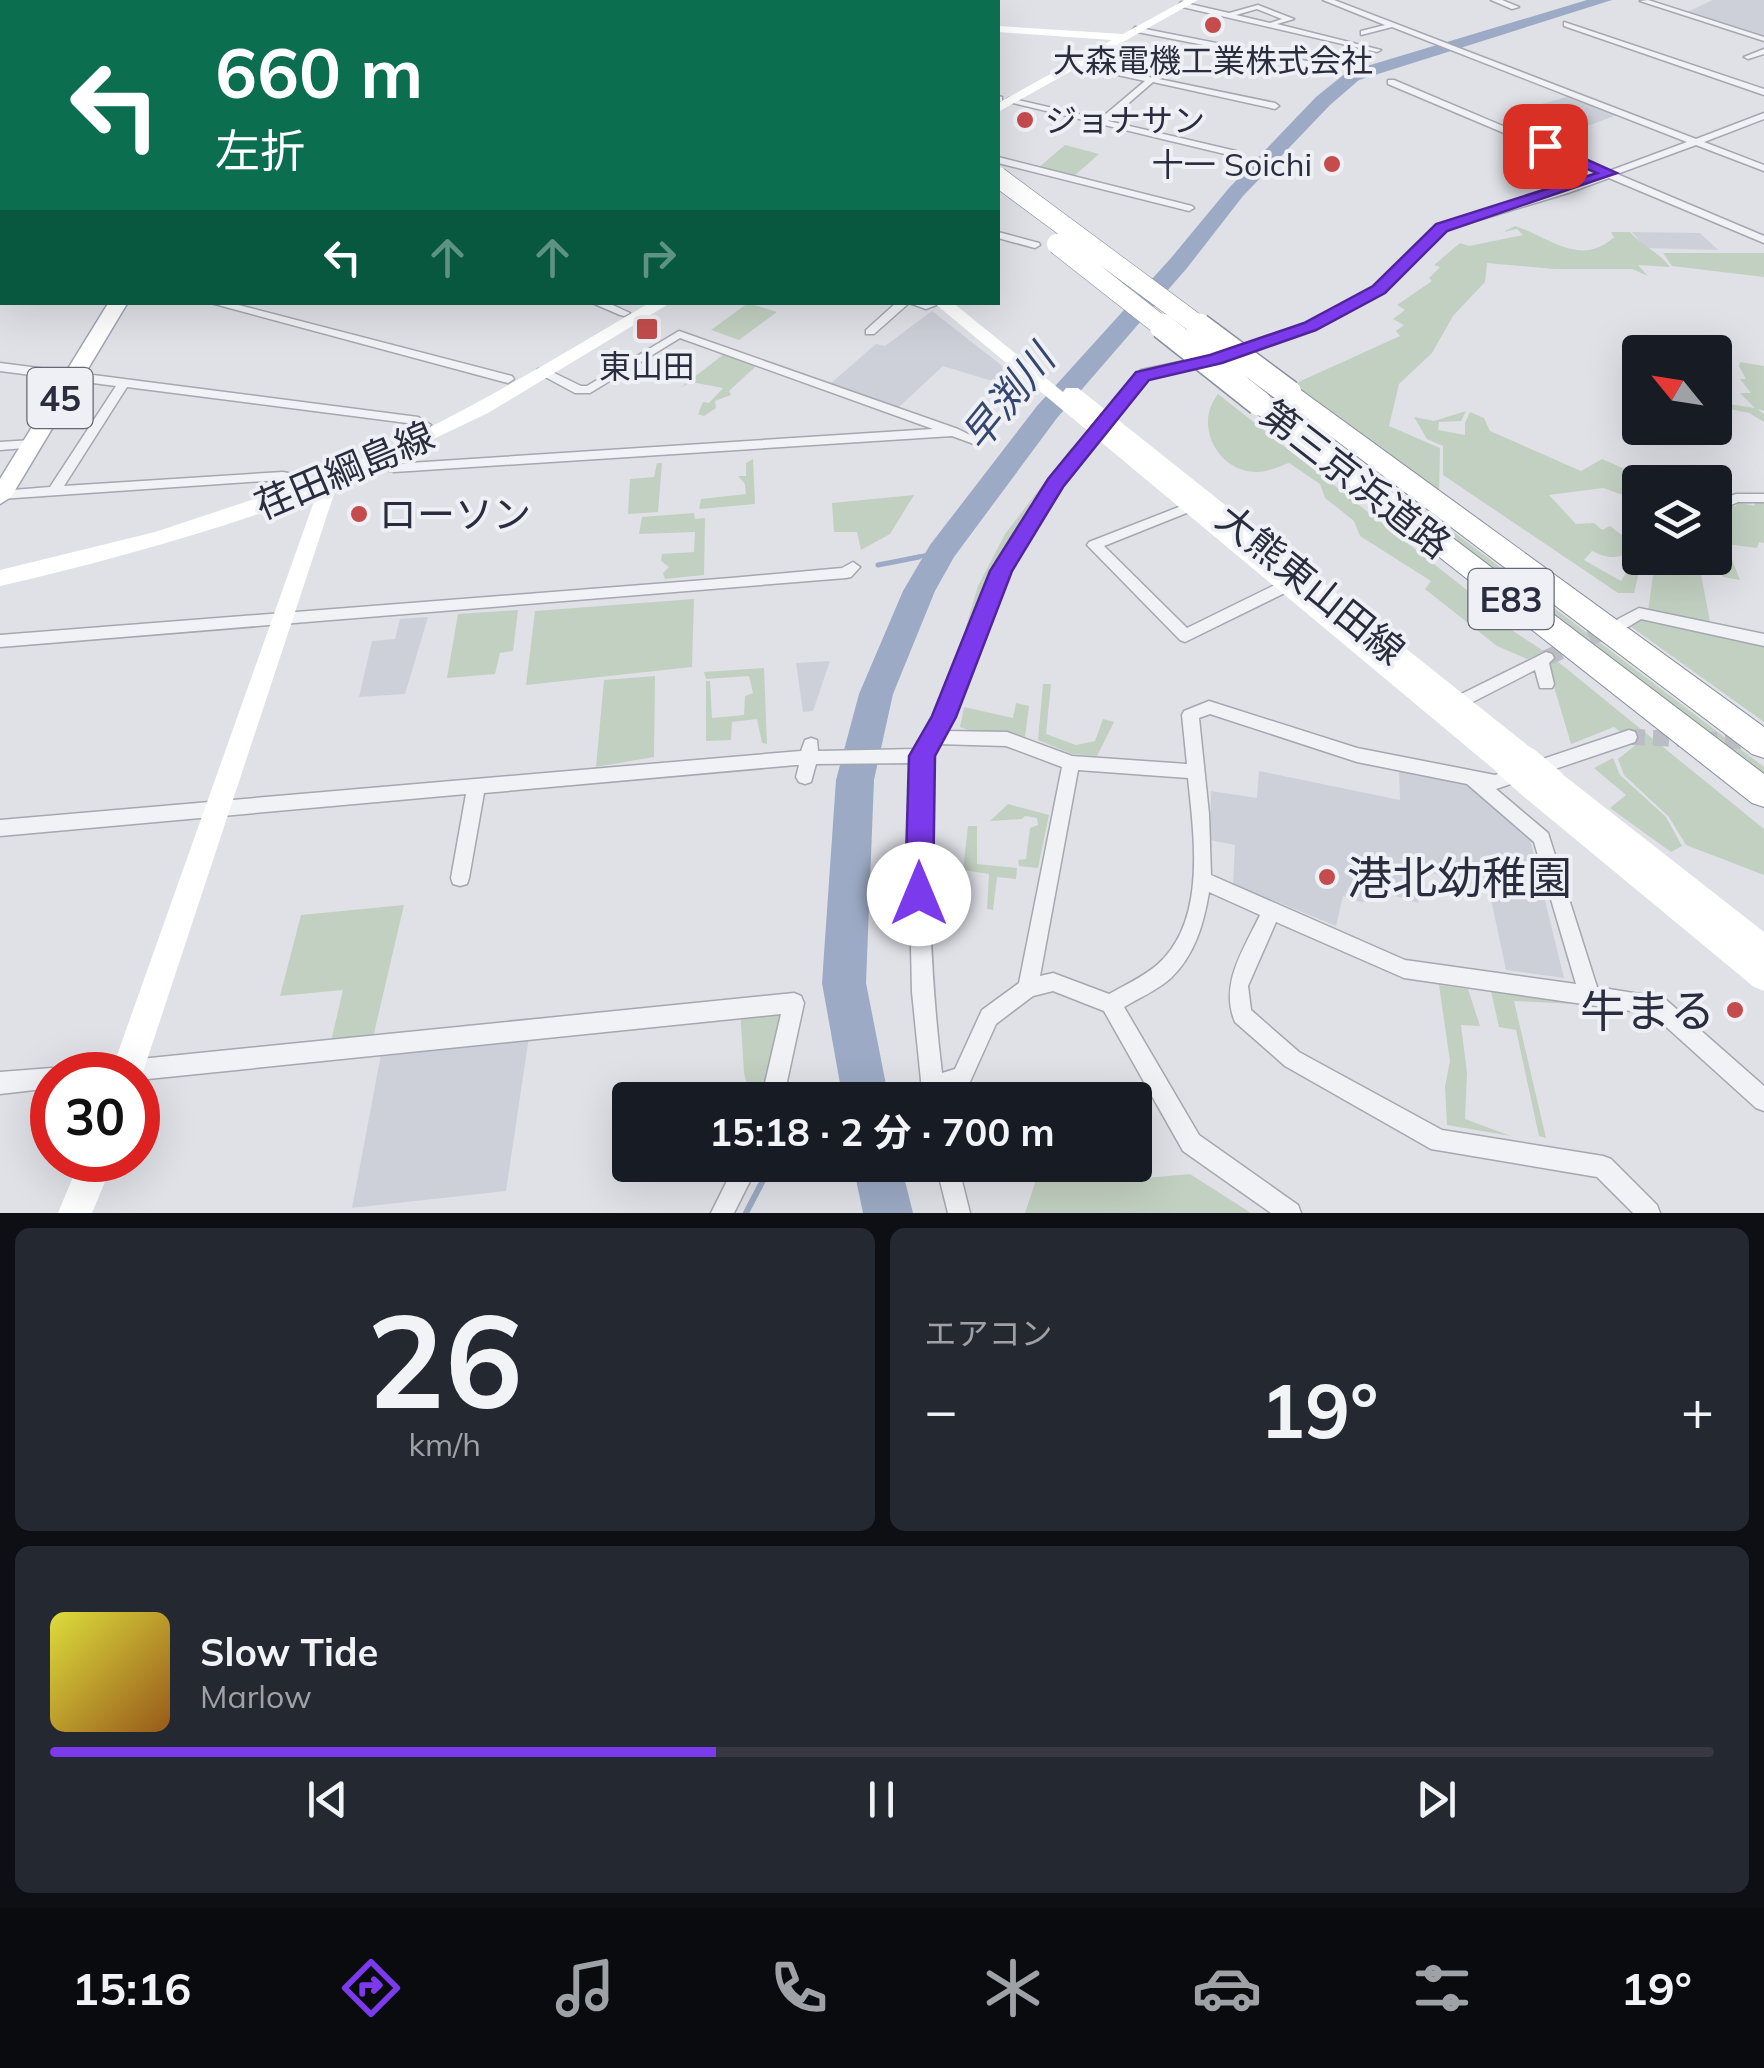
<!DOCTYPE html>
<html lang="ja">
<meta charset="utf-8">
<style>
:root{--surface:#171b24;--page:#242831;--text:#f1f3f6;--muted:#9ea1a6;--line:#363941;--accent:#7c3aed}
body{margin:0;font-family:Mulish,"Noto Sans JP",sans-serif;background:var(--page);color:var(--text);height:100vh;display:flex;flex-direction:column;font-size:38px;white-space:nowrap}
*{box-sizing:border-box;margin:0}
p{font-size:32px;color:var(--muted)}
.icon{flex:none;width:55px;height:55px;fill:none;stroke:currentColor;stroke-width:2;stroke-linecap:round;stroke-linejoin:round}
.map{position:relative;height:1213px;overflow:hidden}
.sheet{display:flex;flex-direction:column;gap:15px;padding:15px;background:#0d0f14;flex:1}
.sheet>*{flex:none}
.banner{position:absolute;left:0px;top:0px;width:1000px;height:305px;box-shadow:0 10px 40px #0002;background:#0b6e4f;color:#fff;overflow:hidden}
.needle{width:65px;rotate:300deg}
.tools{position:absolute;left:1622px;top:335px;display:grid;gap:20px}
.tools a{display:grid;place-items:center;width:110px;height:110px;border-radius:10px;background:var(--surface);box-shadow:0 10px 40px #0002;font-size:50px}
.speed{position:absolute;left:30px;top:1052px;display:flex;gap:20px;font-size:50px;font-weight:700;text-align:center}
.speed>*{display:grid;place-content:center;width:130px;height:130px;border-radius:50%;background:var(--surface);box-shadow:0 10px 40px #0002;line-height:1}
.speed .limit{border:15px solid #d22;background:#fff;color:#111}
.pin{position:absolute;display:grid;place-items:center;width:85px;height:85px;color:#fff;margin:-42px;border-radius:20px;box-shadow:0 5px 15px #0006}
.me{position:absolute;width:110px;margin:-55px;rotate:0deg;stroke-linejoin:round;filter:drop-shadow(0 0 8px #0008)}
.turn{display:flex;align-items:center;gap:35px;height:210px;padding:0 50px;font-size:45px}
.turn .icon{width:130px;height:130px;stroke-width:2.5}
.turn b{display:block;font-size:70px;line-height:85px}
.lanes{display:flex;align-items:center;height:95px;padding:0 50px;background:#0003;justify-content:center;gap:50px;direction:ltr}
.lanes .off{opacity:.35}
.big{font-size:75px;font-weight:700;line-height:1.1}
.sheet .widget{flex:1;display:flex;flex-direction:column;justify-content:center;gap:15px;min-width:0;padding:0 35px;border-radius:15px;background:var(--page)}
.sheet .dial{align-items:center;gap:0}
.dial b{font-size:130px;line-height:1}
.song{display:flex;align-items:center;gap:30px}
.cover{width:120px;height:120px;border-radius:15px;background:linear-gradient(135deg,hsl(60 70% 55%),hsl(30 70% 35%))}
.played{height:10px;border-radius:5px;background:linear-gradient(90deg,var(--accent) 40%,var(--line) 40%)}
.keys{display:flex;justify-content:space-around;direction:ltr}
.heat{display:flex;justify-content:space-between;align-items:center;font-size:55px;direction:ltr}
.sheet .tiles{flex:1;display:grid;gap:15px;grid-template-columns:1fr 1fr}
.widget:last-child{grid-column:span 2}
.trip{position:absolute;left:612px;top:1082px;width:540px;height:100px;border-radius:10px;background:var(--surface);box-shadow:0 10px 40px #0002;font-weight:700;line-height:100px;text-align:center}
.tabs{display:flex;height:160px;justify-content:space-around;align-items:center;background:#090b0e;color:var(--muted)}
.tabs .icon{width:70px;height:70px}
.tabs .selected{color:var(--accent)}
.tabs b{font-size:45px;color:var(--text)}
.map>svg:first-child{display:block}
.built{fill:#cdd0d9}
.green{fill:#c2d0c1}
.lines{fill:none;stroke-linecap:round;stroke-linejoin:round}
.stream-far2{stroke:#9caac5;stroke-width:4}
.stream-far1{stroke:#9caac5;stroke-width:5}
.stream{stroke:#9caac5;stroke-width:6}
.river{fill:#9caac5;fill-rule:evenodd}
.street-tunnel{stroke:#bbbdc5;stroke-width:16;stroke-dasharray:16 8;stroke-linecap:butt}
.street-casing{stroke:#a5a7b1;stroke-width:3}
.primary-casing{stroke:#9fa4b2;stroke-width:3}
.highway-casing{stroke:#878d9d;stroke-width:2}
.street{fill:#f1f2f6;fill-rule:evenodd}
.secondary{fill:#fff;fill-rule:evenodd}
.primary{fill:#fff;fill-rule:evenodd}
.highway{fill:#fff;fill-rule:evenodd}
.highway-bridge-far1-casing{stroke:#878d9d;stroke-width:21;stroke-linecap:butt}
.highway-bridge-casing{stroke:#878d9d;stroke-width:28;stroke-linecap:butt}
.secondary-bridge{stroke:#fff;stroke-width:24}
.highway-bridge-far1{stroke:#fff;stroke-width:20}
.highway-bridge{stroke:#fff;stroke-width:25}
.route{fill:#7c3aed;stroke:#51269a;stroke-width:2.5}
.poi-dot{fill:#c44c4d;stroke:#eef0f5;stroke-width:4}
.labels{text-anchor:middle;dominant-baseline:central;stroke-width:8;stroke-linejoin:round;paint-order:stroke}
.far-poi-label{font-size:32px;fill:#292d3d;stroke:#eef0f5}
.shield{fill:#eef0f5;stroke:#646874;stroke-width:2.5}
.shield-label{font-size:35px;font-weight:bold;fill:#292d3d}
.street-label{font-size:38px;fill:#292d3d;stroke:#eef0f5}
.poi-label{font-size:38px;fill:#292d3d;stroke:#eef0f5;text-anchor:start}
.water-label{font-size:40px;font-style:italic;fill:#36476e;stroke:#eef0f5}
.near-poi-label{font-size:45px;fill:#292d3d;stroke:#eef0f5;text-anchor:start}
</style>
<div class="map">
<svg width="1764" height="1213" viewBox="0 0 1764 1213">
<rect width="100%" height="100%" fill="#dfe1e7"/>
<!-- built -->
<path class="built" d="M1713,0H1764V38L1685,13Z
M1570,96L1617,115L1582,128L1531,107Z
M1632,232L1700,233L1718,250L1645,248Z
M932,311L1019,379L1012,387L943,366L899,407L831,383L876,344L885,346Z
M428,617L405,694L359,697L372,641L395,639L400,619Z
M830,661L813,711L803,712L796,663Z
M1399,770L1470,786L1529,835L1564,978L1506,970L1489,890L1422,870L1418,903L1367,887L1363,903L1343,896L1336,926L1233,884L1235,845L1210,840L1211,791L1257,798L1259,771L1400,800Z
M530,1030L506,1191L352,1208L383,1044Z"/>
<!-- green -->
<path class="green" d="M1065,145L1099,154L1073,177L1038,168Z
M1515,226C1549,237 1580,268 1614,237L1611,232H1630C1643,247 1658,251 1670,267L1638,265L1648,276L1632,269H1554L1487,263L1485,282L1453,316L1432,353L1399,384L1389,426L1440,448L1439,496L1302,397L1294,384L1400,336L1396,331L1404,325L1393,319L1405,310L1397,305L1432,281L1429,278L1440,267L1434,265L1460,243L1469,246L1523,235L1517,229L1503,232Z
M1663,253H1764V277L1672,266Z
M748,303L777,312L739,340L711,330Z
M724,354L756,366L729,391L731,395L715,401L716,408L704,416L698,414L703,402L709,403L723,388L691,382L680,388Z
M1740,362L1764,366V411L1757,409L1764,414V422L1749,413L1715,406L1722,403L1755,408L1740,393H1751L1740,379H1746L1739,366Z
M1218,394L1491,609L1492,617L1545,652L1527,659L1497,646L1425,589L1431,581L1360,536L1354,521L1325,498L1320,484L1289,463C1280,466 1268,472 1258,472C1218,473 1193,425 1218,394Z
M1466,411L1461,421L1439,422L1438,430L1465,435V423L1470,412L1484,418L1490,431L1581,471L1602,459L1641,476L1635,499L1603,488L1549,495L1576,524L1594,523L1602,530L1610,526L1626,538L1640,532V558H1698L1711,627L1648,612L1655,560C1644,561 1641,558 1631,556C1612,554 1615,562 1592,551L1584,560L1621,581L1634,560L1641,564L1634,593H1618L1443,475V446L1427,439L1414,417L1434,421Z
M1071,448L1075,450L1032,501L998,561L958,654L978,586L1005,534Z
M753,459L755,504L699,509L701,499L746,494L745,484L738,476H746V463Z
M657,463H662L658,512L628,514L630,479L654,477Z
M1369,468L1764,767V774L1363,470Z
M914,495L890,534L861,550L857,532H834L832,503Z
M1756,501H1764V543L1759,542L1757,548L1726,544L1740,580L1723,577L1715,556V530L1725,531L1722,520L1726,519L1724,506H1736L1737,502L1754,506Z
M694,513L695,519L705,518L704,575L665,579L663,573L669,567L661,561L662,554L694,552L695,532L639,534L642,517Z
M694,599L692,667L526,685L535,611Z
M518,610L513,651L500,653L495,674L447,678L458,614Z
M1643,618L1747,629L1764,643V722L1630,626Z
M1557,661L1764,829V875L1686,845L1669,817L1624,775L1618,759L1637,744L1614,727L1571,744L1547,663Z
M764,668L767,744L762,743L757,719L732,722L731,740L706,741V681H710L712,718L744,715L745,696L753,693L749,676L706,679L704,672Z
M655,676L654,757L596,767L604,680Z
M1043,684H1051L1046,734L1076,745L1095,741L1103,719L1114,722L1097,756L1072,754L1038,740Z
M1016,703L1029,706L1025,737C1004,730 979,736 960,727L964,707L1013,718Z
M1613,758L1620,775L1666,817L1682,846L1671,852L1610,808L1626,795L1594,768Z
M1008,804L1049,815L1038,868L1019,866L1018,860L1026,859L1030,828L1038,825L1037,818L1025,816L1022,819L990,821Z
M968,826H977V864L1017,868L1016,879L997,877L993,910L987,909L989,874L963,870Z
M404,905L371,1046L329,1050L343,990L280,996L301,915Z
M1439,985L1468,989L1480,1026L1461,1025L1467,1073L1465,1119L1511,1136L1447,1125L1445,1086L1450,1061Z
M1491,991L1576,1004L1514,1001L1546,1138L1539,1136L1516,1030L1499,1027Z
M794,1003L772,1100H751L744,1073L740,1008Z
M1041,1165H1054L1067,1177L1111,1181L1190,1174L1251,1213H1025Z"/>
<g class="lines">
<!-- stream-far2 -->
<path class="stream-far2" d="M907,559L941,552"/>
<!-- stream-far1 -->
<path class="stream-far1" d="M878,565L919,557"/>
<!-- stream -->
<path class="stream" d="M746,1213L771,1165"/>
<!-- river -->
<path class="river" d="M1587,0H1612L1359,80L1330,105L1243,196L1187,268L1057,418L954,557L935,591L893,694L874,780L866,983L889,1100H843L822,983L836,780L859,694L903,591L930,545L1037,406L1171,258L1229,188L1316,97L1347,72Z
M853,1165H901L913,1213H863Z"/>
<!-- street-tunnel -->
<path class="street-tunnel" d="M1546,658L1610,629
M1629,737L1764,742"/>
<!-- street casing -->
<g class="street-casing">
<path id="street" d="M0,0L14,2L0,3Z
M689,0H697L699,2H691Z
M793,0H801L803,2H795Z
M1323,0H1334L1696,139L1764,113V119L1704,142L1764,165V171L1696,145L1617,174L1764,236V243L1609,178L1568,193L1446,230L1383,292L1314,329L1234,356H1226V352L1306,325L1375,288L1438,226L1562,189L1601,174L1388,84V80H1394L1609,171L1687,142L1392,27L1361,35V31L1385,25Z
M1491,0H1502L1519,7L1512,9Z
M1648,0L1764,37V41L1640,1Z
M1181,2L1229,13L1258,5L1294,19L1277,24L1381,50L1377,52L1178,6ZM1257,9L1282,19L1270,23L1236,15Z
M1564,22L1764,89V95L1564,26Z
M1135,27L1322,64L1326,66L1322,68L1132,31Z
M1764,49V54L1748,59L1744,57Z
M1072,61L1275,103L1279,106L1275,109L1153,82L1108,121L1236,151V155L1233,156L1005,101L1009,98L1100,119L1145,81L1072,65Z
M998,96L1002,97V101H998Z
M998,157L1192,206L1194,208L1189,211L998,163Z
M2,187V193L0,194V188Z
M0,201H2V207H0Z
M0,222H2V228H0Z
M998,232L1039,243L1040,245L1035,248L998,238Z
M207,302H227L512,376L514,379L508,383L504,382Z
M590,302H606L630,313L624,316L620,315Z
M897,302H944L926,309L909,303L874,334H866V330Z
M679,331L958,429L980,440L974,444L952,436L394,472L368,465L366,462L373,458L394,464L933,429L680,338L590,393H575L536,372L538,369H546L581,386H587Z
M1208,356L1214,360L1212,363L1149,376L1060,486L1008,571L952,717L945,731L1007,732L1072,756L1187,764L1182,715L1184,711L1209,701L1357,748L1495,775L1629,730L1635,732L1637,737L1635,742L1496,789L1548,833L1597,987L1664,998L1764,1086V1111L1756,1108L1652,1014L1404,978L1276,922L1248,986L1251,1010L1299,1052L1442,1130L1603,1156L1611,1159L1657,1205L1660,1213H1633L1597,1177L1431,1149L1285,1066L1235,1022C1219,984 1244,949 1260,915L1209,892C1204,923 1195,955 1171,978C1158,990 1139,998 1124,1007L1199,1135L1298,1205L1301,1213H1271L1183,1151L1104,1011L1053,991L1033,996L996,1024L969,1084L944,1093L945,1100H923L912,992L909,861L913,763L816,764L811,782L805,784L799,782L796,777L799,765H796L484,793L469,878L467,884L460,886L453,884L451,878L466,794L0,836V820L801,751L805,740L811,738L817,740L818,751L917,749L936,716L994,571L1050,481L1141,370ZM1210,714L1357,762L1467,784L1534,842L1576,984L1405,960L1211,875L1209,814L1199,718ZM937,744L1006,746L1062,767L1019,983L982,1010L955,1069L942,1073C929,967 927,863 930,756ZM1078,770L1188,778C1194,837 1207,921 1157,965C1143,977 1125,985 1109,994L1053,973L1040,976Z
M0,363L418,417L431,425L425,429L415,424L127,387L64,486L283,472L288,473L296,485L289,489L284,488L279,480L0,499V491L50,487L116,386L0,371Z
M32,440L38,444L37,447L0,450V442Z
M1736,494H1764V502H1738L1727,507L1721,518L1715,519L1716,501Z
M1189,503L1196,507L1194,510L1104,546L1187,628L1289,578H1299L1301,582L1299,586L1185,642L1180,640L1087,545L1089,542Z
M853,562L860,567L851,577L846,578L0,647V635L731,578L842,568Z
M1639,608L1764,634V646L1641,619L1628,627H1618L1615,623L1618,619Z
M1546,652L1552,654L1554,658L1549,663L1554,684L1552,688H1540L1535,670L1463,707H1451L1449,703L1451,699Z
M794,993L801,996L804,1003L783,1100H761L781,1014L138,1080V1075H70L74,1068L81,1065Z
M52,1068L59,1071L61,1075H52V1088L0,1094V1072Z
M735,1165H758L734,1213H711Z
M936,1165H958L970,1213H948Z"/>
</g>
<!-- primary casing -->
<g class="primary-casing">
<path id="primary" d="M109,302H128L11,497L0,504V479Z"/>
</g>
<!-- highway casing -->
<g class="highway-casing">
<path id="highway" d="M616,0H636L637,2H618Z
M650,0H670L671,2H652Z
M1289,386L1298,388L1764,727V758L1752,754L1280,398L1277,393Z
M1259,396L1268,398L1764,774V807L1752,803L1250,408L1247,403L1250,398Z"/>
</g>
<!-- street -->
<use href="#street" class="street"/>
<!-- secondary -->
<path class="secondary" d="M462,0H477L478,2H464Z
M1185,0H1198L998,112V103L1112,40L998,32V26L1123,34Z
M2,281V291L0,292V282Z
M651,302H672L488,413L337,485L142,1075L138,1085V1075H110L317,493C213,532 107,561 0,586V570L155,532L315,479L317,469L324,467L333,472C445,426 547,363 651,302Z
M933,302H952L1063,392L1066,388H1078L1536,752L1540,759L1536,766L1527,769L1518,766L1515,772L1506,775L1497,772Z
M1553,770L1562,774L1764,932V991L1754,987L1522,795L1518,787L1522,779L1531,776L1541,780L1544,774Z
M80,1160H114L92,1213H58Z"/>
<!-- primary -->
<use href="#primary" class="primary"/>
<!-- highway -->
<use href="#highway" class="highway"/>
<!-- highway-bridge-far1 casing -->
<g class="highway-bridge-far1-casing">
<path id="highway-bridge-far1" d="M998,177L1203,329
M1057,244L1165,329"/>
</g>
<!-- highway-bridge casing -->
<g class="highway-bridge-casing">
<path id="highway-bridge" d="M1162,326L1259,403
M1199,326L1289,393"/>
</g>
<!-- secondary-bridge -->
<path class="secondary-bridge" d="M1527,759L1553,781
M1506,765L1531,787"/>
<!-- highway-bridge-far1 -->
<use href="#highway-bridge-far1" class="highway-bridge-far1"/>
<!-- highway-bridge -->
<use href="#highway-bridge" class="highway-bridge"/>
</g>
<!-- route -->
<path class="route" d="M1540,143H1550L1617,173L1447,231L1385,293L1316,330L1222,363L1149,380L1063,487L1012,571L956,717L935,756L933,894L929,903L919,906L909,903L905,894L909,756L932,716L990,571L1048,479L1136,372L1210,355L1304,323L1373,286L1436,224L1597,173L1540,149Z"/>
<!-- markers -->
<g class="poi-dot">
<circle cx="1213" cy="25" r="10"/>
<circle cx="1025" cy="120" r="10"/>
<circle cx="1332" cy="164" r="10"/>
<rect x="635" y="317" width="24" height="24" rx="5"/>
<circle cx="359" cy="514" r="10"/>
<circle cx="1327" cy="877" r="10"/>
<circle cx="1735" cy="1010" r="10"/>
</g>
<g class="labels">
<!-- far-poi labels -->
<g class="far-poi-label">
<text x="1213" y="60">大森電機工業株式会社</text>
<text x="1045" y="120" text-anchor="start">ジョナサン</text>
<text x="1312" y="164" text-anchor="end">十一 Soichi</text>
<text x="647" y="366">東山田</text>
</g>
<!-- shield labels -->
<g class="shield">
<rect x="27.5" y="368" width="65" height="60" rx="8"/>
<rect x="1468.5" y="569" width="85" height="60" rx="8"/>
</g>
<g class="shield-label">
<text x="60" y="398">45</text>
<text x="1511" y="599">E83</text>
</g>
<!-- street labels -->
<g class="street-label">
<text transform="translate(344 470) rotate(-23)">荏田綱島線</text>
<text transform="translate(1356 479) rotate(38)">第三京浜道路</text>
<text transform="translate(1311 584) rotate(39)">大熊東山田線</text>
</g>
<!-- poi labels -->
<g class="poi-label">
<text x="379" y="514">ローソン</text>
</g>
<!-- water labels -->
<g class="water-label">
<text transform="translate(1007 397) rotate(-51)">早渕川</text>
</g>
<!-- near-poi labels -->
<g class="near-poi-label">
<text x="1347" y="877">港北幼稚園</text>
<text x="1715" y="1010" text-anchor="end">牛まる</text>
</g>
</g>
</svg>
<div class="tools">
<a><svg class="needle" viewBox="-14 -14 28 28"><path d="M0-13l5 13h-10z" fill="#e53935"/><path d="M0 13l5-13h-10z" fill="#9ea1a6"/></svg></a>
<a><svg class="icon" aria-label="layers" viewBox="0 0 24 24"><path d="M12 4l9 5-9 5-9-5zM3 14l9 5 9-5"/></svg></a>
</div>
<div class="speed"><div class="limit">30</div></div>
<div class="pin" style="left:1545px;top:146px;background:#d93025"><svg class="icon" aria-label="arrive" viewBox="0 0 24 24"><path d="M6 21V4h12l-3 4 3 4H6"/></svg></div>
<svg class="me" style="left:919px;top:894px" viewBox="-20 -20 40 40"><circle r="19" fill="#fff"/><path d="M0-13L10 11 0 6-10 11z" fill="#7c3aed"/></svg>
<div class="trip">15:18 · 2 分 · 700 m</div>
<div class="banner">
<div class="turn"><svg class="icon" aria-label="left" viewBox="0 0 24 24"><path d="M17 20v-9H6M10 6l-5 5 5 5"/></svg><div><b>660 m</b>左折</div></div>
<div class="lanes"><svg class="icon" aria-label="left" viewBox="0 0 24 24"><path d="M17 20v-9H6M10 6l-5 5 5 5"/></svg><svg class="icon off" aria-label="ahead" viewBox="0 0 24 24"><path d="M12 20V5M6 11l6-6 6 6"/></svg><svg class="icon off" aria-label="ahead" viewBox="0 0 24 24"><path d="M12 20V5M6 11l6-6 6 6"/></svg><svg class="icon off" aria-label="right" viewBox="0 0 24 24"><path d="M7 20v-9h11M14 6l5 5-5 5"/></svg></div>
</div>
</div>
<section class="sheet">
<div class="tiles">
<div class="widget dial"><b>26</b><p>km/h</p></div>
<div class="widget"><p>エアコン</p>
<div class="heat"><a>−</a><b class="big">19°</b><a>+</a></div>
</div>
<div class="widget">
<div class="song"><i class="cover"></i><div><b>Slow Tide</b><p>Marlow</p></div></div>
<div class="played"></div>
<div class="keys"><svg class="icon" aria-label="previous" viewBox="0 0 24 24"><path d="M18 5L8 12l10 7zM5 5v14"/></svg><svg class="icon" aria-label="pause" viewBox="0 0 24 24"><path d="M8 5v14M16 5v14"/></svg><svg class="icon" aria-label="next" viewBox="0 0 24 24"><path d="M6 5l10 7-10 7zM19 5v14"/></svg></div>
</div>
</div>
</section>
<nav class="tabs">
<b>15:16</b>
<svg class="icon selected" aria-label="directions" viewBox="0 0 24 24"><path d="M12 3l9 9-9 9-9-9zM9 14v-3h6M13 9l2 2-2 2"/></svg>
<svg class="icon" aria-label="music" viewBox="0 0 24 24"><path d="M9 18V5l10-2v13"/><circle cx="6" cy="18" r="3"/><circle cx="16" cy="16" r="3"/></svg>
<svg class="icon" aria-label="phone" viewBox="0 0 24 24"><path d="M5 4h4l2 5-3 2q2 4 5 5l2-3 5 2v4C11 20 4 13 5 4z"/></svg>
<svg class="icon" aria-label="climate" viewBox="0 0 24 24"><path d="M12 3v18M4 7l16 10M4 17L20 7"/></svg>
<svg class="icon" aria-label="car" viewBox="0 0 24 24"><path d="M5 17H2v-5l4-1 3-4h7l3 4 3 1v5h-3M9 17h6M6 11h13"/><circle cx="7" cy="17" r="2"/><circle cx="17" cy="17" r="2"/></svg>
<svg class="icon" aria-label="filters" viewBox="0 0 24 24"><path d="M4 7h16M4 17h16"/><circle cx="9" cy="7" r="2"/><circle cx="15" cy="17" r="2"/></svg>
<b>19°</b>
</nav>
